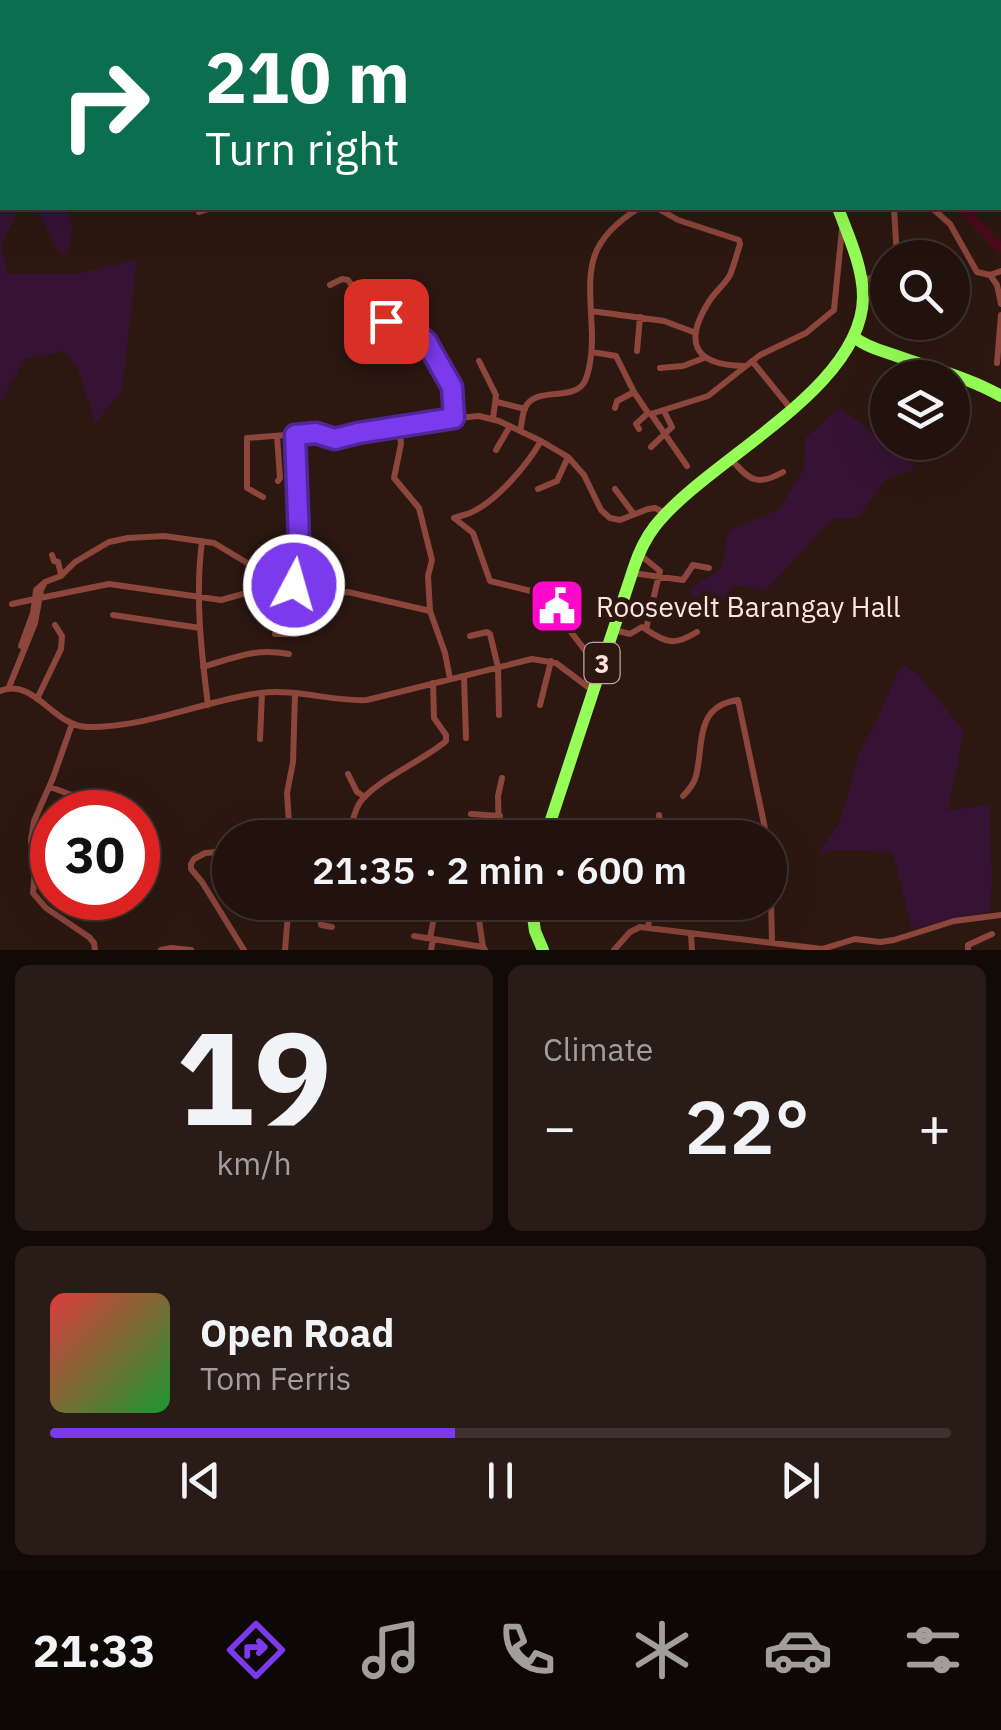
<!DOCTYPE html>
<meta charset="utf-8">
<style>
:root{--surface:#21120d;--page:#291b16;--text:#f1f3f6;--muted:#a29e9d;--line:#3e322e;--accent:#7c3aed}
body{margin:0;font-family:"IBM Plex Sans",sans-serif;background:var(--page);color:var(--text);height:100vh;display:flex;flex-direction:column;font-size:38px;white-space:nowrap}
*{box-sizing:border-box;margin:0}
p{font-size:32px;color:var(--muted)}
.icon{flex:none;width:55px;height:55px;fill:none;stroke:currentColor;stroke-width:2;stroke-linecap:round;stroke-linejoin:round}
.map{position:relative;height:950px;overflow:hidden}
.panel{display:flex;flex-direction:column;gap:15px;padding:15px;background:#120a07;flex:1}
.panel>*{flex:none}
.guide{position:absolute;left:0px;top:0px;width:1002px;height:210px;box-shadow:0 10px 40px #0002,0 0 0 2px var(--line);background:#0b6e4f;color:#fff;overflow:hidden}
.tools{position:absolute;left:870px;top:240px;display:grid;gap:20px}
.tools a{display:grid;place-items:center;width:100px;height:100px;border-radius:50%;background:var(--surface);box-shadow:0 10px 40px #0002,0 0 0 2px var(--line);font-size:50px}
.speed{position:absolute;left:30px;top:790px;display:flex;gap:20px;font-size:50px;font-weight:700;text-align:center}
.speed>*{display:grid;place-content:center;width:130px;height:130px;border-radius:50%;background:var(--surface);box-shadow:0 10px 40px #0002,0 0 0 2px var(--line);line-height:1}
.speed .limit{border:15px solid #d22;background:#fff;color:#111}
.pin{position:absolute;display:grid;place-items:center;width:85px;height:85px;color:#fff;margin:-42px;border-radius:20px;box-shadow:0 5px 15px #0006}
.me{position:absolute;width:110px;margin:-55px;rotate:6deg;stroke-linejoin:round;filter:drop-shadow(0 0 8px #0008)}
.turn{display:flex;align-items:center;gap:35px;height:210px;padding:0 40px;font-size:45px}
.turn .icon{width:130px;height:130px;stroke-width:2.5}
.turn b{display:block;font-size:70px;line-height:85px}
.big{font-size:75px;font-weight:600;line-height:1.1}
.panel .card{flex:1;display:flex;flex-direction:column;justify-content:center;gap:15px;min-width:0;padding:0 35px;border-radius:15px;background:var(--page)}
.panel .dial{align-items:center;gap:0}
.dial b{font-size:130px;line-height:1}
.song{display:flex;align-items:center;gap:30px}
.cover{width:120px;height:120px;border-radius:15px;background:linear-gradient(135deg,hsl(0 70% 55%),hsl(130 70% 35%))}
.played{height:10px;border-radius:5px;background:linear-gradient(90deg,var(--accent) 45%,var(--line) 45%)}
.keys{display:flex;justify-content:space-around;direction:ltr}
.heat{display:flex;justify-content:space-between;align-items:center;font-size:55px;direction:ltr}
.panel .tiles{flex:1;display:grid;gap:15px;grid-template-columns:1fr 1fr}
.card:last-child{grid-column:span 2}
.trip{position:absolute;left:212px;top:820px;width:575px;height:100px;border-radius:50px;background:var(--surface);box-shadow:0 10px 40px #0002,0 0 0 2px var(--line);font-weight:600;line-height:100px;text-align:center}
.tab-bar{display:flex;height:160px;justify-content:space-around;align-items:center;background:#0d0705;color:var(--muted)}
.tab-bar .icon{width:70px;height:70px}
.tab-bar .selected{color:var(--accent)}
.tab-bar b{font-size:45px;color:var(--text)}
.map>svg:first-child{display:block}
.green{fill:#361334}
.lines{fill:none;stroke-linecap:round;stroke-linejoin:round}
.river{stroke:#4c0a1b;stroke-width:9}
.street{stroke:#8c463b;stroke-width:6}
.highway{stroke:#95ff57;stroke-width:12}
.route-casing{stroke:#51269a;stroke-width:25}
.route{stroke:#7c3aed;stroke-width:18}
.labels{text-anchor:middle;dominant-baseline:central;stroke-width:10;stroke-linejoin:round;paint-order:stroke}
.shield{fill:#2c1811;stroke:#c0a69f;stroke-width:2.5}
.shield-label{font-size:25px;font-weight:bold;fill:#ffe3dc}
.poi-label{font-size:28px;fill:#ffe3dc;stroke:#2c1811;text-anchor:start}
</style>
<div class="map">
<svg width="1001" height="950" viewBox="0 0 1001 950">
<rect width="100%" height="100%" fill="#2c1811"/>
<!-- green -->
<path class="green" d="M0,0H651L649,2H2V208H66L73,225L67,255L59,252L39,214L19,209L1,245L7,274H77L137,260L122,391L95,423L78,369L64,351L24,359L0,404Z
M840,407L916,468L884,480L858,518L832,519L766,590L734,585L717,617L696,611L691,588L721,568L729,530L778,510L804,470L805,438Z
M903,665L917,673L964,731L948,810L989,805L992,878L990,911L912,929L893,852L837,850L818,854L840,822L860,752L874,726L898,671Z"/>
<g class="lines">
<!-- river -->
<path class="river" d="M880,0L882,2
M962,208L1001,249"/>
<!-- street -->
<path class="street" d="M709,2L711,0
M657,208L678,220L739,240L740,244C737,254 734,265 730,275C725,284 716,291 710,300C683,342 693,365 744,366
M894,208L897,258
M932,208L950,224L977,272L990,275L1001,271
M199,212L212,208
M990,275L997,285L1001,304
M861,279L876,278L888,283
M330,285L342,279L348,280L371,313L419,335L425,341L452,387L454,417
M591,311L664,321L696,333
M637,351L640,317
M592,352L616,356L634,392L648,413L651,414L708,396L760,355L806,333L834,310L842,229
M479,361L496,395L493,419
M752,361L791,409
M997,363L1001,315
M660,368L683,366L704,358
M497,402L525,409
M615,408L617,401L634,392
M651,414L687,466
M399,427L401,444L394,478L419,508L432,560L428,576L430,611L445,653L450,679
M639,429L636,424L648,413
M520,431C522,424 522,415 525,408C535,385 574,403 585,381C591,367 592,350 592,335C590,274 580,245 639,208
M295,435L299,522L298,585
M277,436L280,478L278,481
M651,447L672,427L664,411
M496,450L510,426
M731,459C749,480 757,487 783,472
M538,489L557,481L568,457
M615,489L633,513
M263,497L247,488V438L312,433L335,439L426,421L479,416L499,421L541,441L568,457L584,475L601,510L610,518L620,520L648,509L655,508L665,513
M454,518L473,533L490,581L555,597L553,616C574,629 582,652 601,667
M454,518C459,516 465,515 470,513C496,502 527,465 541,441
M202,541C195,596 201,650 208,705
M639,554L660,571L646,629
M52,555L54,561L58,562L61,574
M632,573L683,580L693,565L709,568
M40,598L109,584L221,600L268,587L298,585L326,594L348,592L430,611
M12,604L35,599L36,590L44,583
M113,615L200,628
M614,630L630,634L642,627C665,641 671,648 697,632
M275,634H296L298,620L296,609L302,586
M470,636L487,632L490,634L498,667L499,715
M21,646L33,613L35,599
M203,667C237,657 253,648 289,654
M464,676L466,738
M9,687L35,623L41,590L45,582L61,576L75,562L109,542L128,538L164,536L214,543L249,564L271,572L294,585
M0,691C34,677 53,726 87,727C146,728 203,701 260,693C296,688 332,702 367,700L532,659L556,663L592,690
M37,699L61,649L62,636L55,625
M540,705L551,661
M72,724L53,778L34,821L31,840L35,871L33,893L46,908L89,937L94,943L95,950
M260,739L262,693
M348,774L357,792L365,797
M50,787L91,802
M683,796C689,790 694,784 696,776C704,745 694,706 738,700L767,838
M471,814L500,816
M352,827L368,838
M440,835V838
M499,837L498,796L502,778
M290,838L287,793L293,762L295,695
M346,838C353,826 353,811 361,801C377,780 424,760 446,741V735L434,718L433,683
M494,838H508
M657,838L661,829L659,815
M230,851L205,853L194,859L191,864V869L202,882L244,950
M770,854L772,942
M319,902L321,925L332,927
M481,902L479,920L483,947
M480,905L509,902
M648,928L652,902
M691,935L692,950
M414,936L483,947L485,950
M430,938L437,902
M161,950L171,948L191,950
M285,950L289,902
M431,950L433,939
M614,950L630,932L640,927L822,949L855,939L880,942L894,940L954,921L1001,915
M968,950V945L992,934"/>
<!-- highway -->
<path class="highway" d="M825,2L826,0
M854,337C866,347 883,351 897,356C932,369 968,377 1001,396
M545,838L634,567C639,552 645,539 655,526C709,458 862,390 863,297C863,267 848,235 838,208
M531,902L535,931L543,950"/>
</g>
<g class="lines">
<!-- route casing -->
<g class="route-casing">
<path id="route" d="M294,585H298L299,541L295,435L316,433L335,439L358,433L454,418L452,387L426,341L419,335L386,321"/>
</g>
<!-- route -->
<use href="#route" class="route"/>
</g>
<!-- icons -->
<defs>
<g id="civic-square" transform="scale(2.875)"><rect x="-9" y="-9" width="18" height="18" rx="4" fill="#ff08cc" stroke="#2c1811"/><path d="M-.6-6.5H3V-4.5H.6V-3L4-1V1h2V6H-6V1h2V-1L-.6-3ZM-1.2 2.5V6h2.4V2.5Z" fill="#fff"/></g>
</defs>
<g fill-rule="evenodd">
<use href="#civic-square" x="557" y="606"/>
</g>
<g class="labels">
<!-- shield labels -->
<rect class="shield" x="584.5" y="643" width="35" height="40" rx="8"/>
<g class="shield-label">
<text x="602" y="663">3</text>
</g>
<!-- poi labels -->
<g class="poi-label">
<text x="596" y="606">Roosevelt Barangay Hall</text>
</g>
</g>
</svg>
<div class="tools">
<a><svg class="icon" aria-label="search" viewBox="0 0 24 24"><circle cx="10" cy="10" r="6"/><path d="M15 15l6 6"/></svg></a>
<a><svg class="icon" aria-label="layers" viewBox="0 0 24 24"><path d="M12 4l9 5-9 5-9-5zM3 14l9 5 9-5"/></svg></a>
</div>
<div class="speed"><div class="limit">30</div></div>
<div class="pin" style="left:386px;top:321px;background:#d93025"><svg class="icon" aria-label="arrive" viewBox="0 0 24 24"><path d="M6 21V4h12l-3 4 3 4H6"/></svg></div>
<svg class="me" style="left:294px;top:585px" viewBox="-20 -20 40 40"><circle r="17" fill="#7c3aed" stroke="#fff" stroke-width="3"/><path d="M0-11L8 9 0 5-8 9z" fill="#fff"/></svg>
<div class="trip">21:35 · 2 min · 600 m</div>
<div class="guide">
<div class="turn"><svg class="icon" aria-label="right" viewBox="0 0 24 24"><path d="M7 20v-9h11M14 6l5 5-5 5"/></svg><div><b>210 m</b>Turn right</div></div>
</div>
</div>
<section class="panel">
<div class="tiles">
<div class="card dial"><b>19</b><p>km/h</p></div>
<div class="card"><p>Climate</p>
<div class="heat"><a>−</a><b class="big">22°</b><a>+</a></div>
</div>
<div class="card">
<div class="song"><i class="cover"></i><div><b>Open Road</b><p>Tom Ferris</p></div></div>
<div class="played"></div>
<div class="keys"><svg class="icon" aria-label="previous" viewBox="0 0 24 24"><path d="M18 5L8 12l10 7zM5 5v14"/></svg><svg class="icon" aria-label="pause" viewBox="0 0 24 24"><path d="M8 5v14M16 5v14"/></svg><svg class="icon" aria-label="next" viewBox="0 0 24 24"><path d="M6 5l10 7-10 7zM19 5v14"/></svg></div>
</div>
</div>
</section>
<nav class="tab-bar">
<b>21:33</b>
<svg class="icon selected" aria-label="directions" viewBox="0 0 24 24"><path d="M12 3l9 9-9 9-9-9zM9 14v-3h6M13 9l2 2-2 2"/></svg>
<svg class="icon" aria-label="music" viewBox="0 0 24 24"><path d="M9 18V5l10-2v13"/><circle cx="6" cy="18" r="3"/><circle cx="16" cy="16" r="3"/></svg>
<svg class="icon" aria-label="phone" viewBox="0 0 24 24"><path d="M5 4h4l2 5-3 2q2 4 5 5l2-3 5 2v4C11 20 4 13 5 4z"/></svg>
<svg class="icon" aria-label="climate" viewBox="0 0 24 24"><path d="M12 3v18M4 7l16 10M4 17L20 7"/></svg>
<svg class="icon" aria-label="car" viewBox="0 0 24 24"><path d="M5 17H2v-5l4-1 3-4h7l3 4 3 1v5h-3M9 17h6M6 11h13"/><circle cx="7" cy="17" r="2"/><circle cx="17" cy="17" r="2"/></svg>
<svg class="icon" aria-label="filters" viewBox="0 0 24 24"><path d="M4 7h16M4 17h16"/><circle cx="9" cy="7" r="2"/><circle cx="15" cy="17" r="2"/></svg>
</nav>
